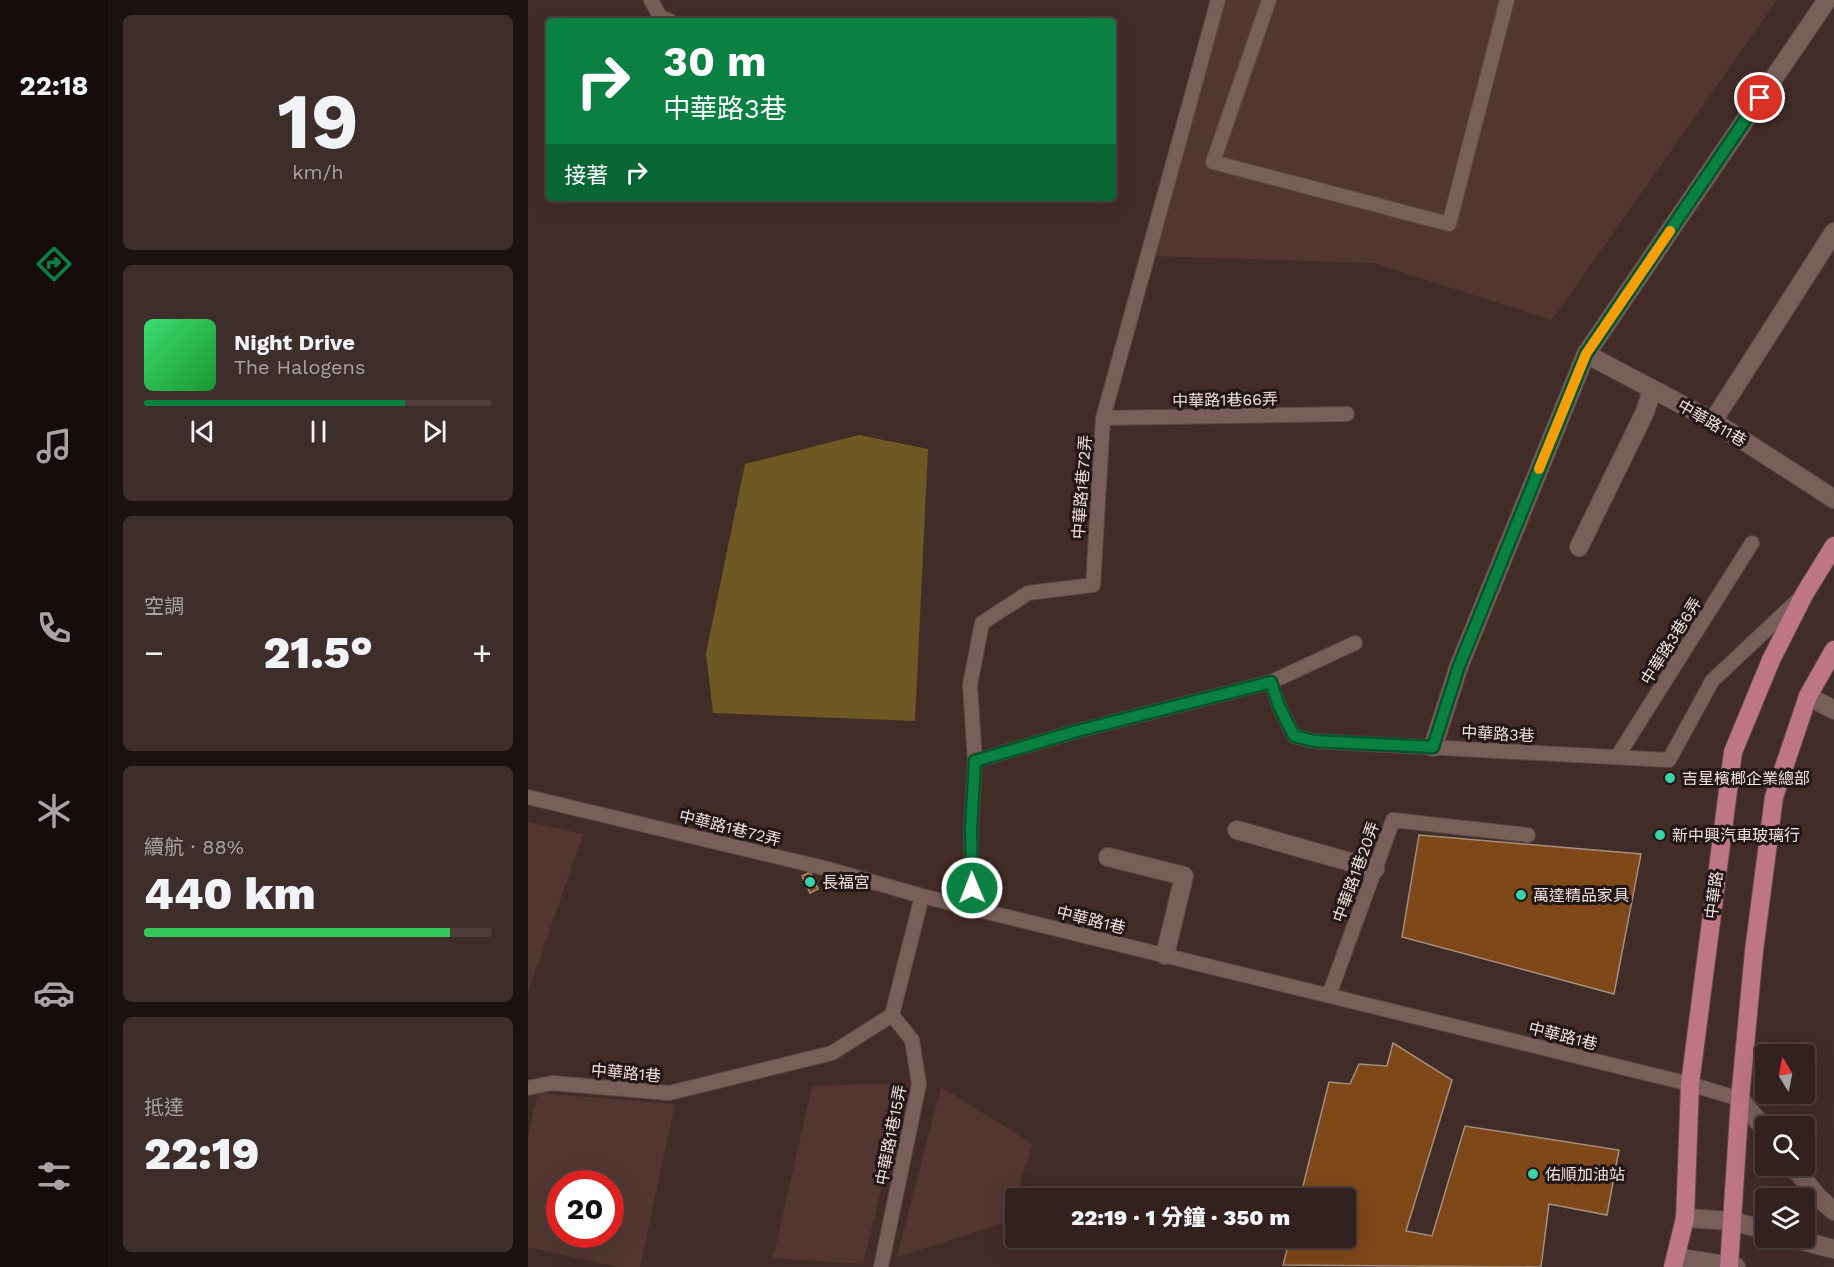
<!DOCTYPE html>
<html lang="zh-TW">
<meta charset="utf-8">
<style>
:root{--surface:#32211e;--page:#3d2e2b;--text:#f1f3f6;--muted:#a8a3a4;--line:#4d3e3c;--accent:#0b8043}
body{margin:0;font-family:"Work Sans","Noto Sans TC",sans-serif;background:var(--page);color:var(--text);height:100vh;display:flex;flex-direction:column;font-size:22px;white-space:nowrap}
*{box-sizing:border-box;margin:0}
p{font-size:20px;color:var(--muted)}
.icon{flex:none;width:33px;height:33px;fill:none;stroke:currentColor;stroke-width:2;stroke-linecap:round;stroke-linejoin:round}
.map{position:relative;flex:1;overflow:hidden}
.drawer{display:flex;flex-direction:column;gap:15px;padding:15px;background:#1c1210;width:420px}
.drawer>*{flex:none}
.banner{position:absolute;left:18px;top:18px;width:570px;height:183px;border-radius:6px;box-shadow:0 6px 24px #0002,0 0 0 2px var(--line);background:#0b8043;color:#fff;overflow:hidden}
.needle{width:39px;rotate:350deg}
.buttons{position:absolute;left:1227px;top:1044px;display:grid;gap:12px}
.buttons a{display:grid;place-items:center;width:60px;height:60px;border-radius:6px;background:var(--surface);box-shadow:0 6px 24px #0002,0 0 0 2px var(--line);font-size:30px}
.speed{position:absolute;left:18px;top:1170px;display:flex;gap:12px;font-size:30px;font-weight:700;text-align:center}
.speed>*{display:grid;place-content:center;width:78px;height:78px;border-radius:50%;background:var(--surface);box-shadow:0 6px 24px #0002,0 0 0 2px var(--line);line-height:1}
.speed .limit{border:9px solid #d22;background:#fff;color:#111}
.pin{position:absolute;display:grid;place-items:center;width:51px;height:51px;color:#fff;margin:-26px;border:3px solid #fff;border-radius:50%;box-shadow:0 2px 6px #0007}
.me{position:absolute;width:66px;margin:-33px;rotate:359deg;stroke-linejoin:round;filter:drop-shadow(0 0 4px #0008)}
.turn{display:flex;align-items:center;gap:21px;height:126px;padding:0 18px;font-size:27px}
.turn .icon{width:78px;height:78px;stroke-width:2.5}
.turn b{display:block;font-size:42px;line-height:51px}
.then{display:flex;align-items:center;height:57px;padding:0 18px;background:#0003;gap:12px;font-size:22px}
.big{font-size:45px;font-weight:800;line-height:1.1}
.drawer .widget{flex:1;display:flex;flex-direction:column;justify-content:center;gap:9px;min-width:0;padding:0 21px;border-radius:9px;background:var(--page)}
.drawer .dial{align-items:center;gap:0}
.dial b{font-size:78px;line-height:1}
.song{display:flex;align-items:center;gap:18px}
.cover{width:72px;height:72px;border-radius:9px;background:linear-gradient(135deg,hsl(140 70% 55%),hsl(130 70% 35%))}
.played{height:6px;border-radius:3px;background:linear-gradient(90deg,var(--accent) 75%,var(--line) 75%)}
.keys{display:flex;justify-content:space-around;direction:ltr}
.heat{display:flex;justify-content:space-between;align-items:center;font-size:33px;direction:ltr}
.charge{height:9px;border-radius:4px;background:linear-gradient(90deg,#34c759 88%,var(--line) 0)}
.trip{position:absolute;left:477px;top:1188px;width:351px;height:60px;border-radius:6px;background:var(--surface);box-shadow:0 6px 24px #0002,0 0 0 2px var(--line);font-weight:800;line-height:60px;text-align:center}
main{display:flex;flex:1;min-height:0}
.tab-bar{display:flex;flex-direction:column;width:108px;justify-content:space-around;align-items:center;background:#140d0c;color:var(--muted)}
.tab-bar .icon{width:42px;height:42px}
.tab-bar .selected{color:var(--accent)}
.tab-bar b{font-size:27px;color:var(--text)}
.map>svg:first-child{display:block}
.built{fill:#533631;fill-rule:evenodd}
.green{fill:#6e5824}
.building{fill:#7e4818;stroke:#a48f7f;stroke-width:1.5}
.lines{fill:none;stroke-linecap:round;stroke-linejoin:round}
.lane-casing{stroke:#5c4946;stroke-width:16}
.street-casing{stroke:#5c4946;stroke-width:20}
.secondary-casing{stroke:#5c4946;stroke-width:20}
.primary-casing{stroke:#5c4946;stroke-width:20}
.lane{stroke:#785f5a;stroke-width:14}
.street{stroke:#785f5a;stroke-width:18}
.secondary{stroke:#785f5a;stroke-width:18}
.primary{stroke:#be7585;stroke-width:18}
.route-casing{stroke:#07532c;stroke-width:15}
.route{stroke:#0b8043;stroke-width:10}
.slow{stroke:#f59e0b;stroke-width:10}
.poi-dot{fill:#36d4a7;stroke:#221716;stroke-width:2}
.labels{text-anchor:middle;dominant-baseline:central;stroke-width:6;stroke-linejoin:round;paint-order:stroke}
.street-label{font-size:16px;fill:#f0e1de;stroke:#221716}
.poi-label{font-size:16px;fill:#f0e1de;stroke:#221716;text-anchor:start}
</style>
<main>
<nav class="tab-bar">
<b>22:18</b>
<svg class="icon selected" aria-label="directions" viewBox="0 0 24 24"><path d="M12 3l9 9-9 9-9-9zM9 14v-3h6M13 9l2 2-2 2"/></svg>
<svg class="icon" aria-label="music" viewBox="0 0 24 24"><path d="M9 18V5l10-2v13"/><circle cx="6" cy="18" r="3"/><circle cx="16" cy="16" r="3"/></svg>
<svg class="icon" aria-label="phone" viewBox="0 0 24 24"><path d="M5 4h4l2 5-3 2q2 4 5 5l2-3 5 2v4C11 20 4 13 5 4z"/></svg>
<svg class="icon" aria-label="climate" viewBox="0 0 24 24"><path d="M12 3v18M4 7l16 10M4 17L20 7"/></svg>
<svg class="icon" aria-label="car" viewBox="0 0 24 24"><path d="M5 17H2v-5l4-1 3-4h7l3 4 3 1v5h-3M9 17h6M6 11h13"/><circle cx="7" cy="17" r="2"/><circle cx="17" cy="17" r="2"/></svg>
<svg class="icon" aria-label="filters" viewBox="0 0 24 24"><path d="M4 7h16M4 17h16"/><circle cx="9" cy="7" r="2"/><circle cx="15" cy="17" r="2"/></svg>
</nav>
<section class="drawer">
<div class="widget dial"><b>19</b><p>km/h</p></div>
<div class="widget">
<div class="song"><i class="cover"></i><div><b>Night Drive</b><p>The Halogens</p></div></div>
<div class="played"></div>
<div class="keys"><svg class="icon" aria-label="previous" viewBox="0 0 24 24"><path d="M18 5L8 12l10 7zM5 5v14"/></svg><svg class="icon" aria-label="pause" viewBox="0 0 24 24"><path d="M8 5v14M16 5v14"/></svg><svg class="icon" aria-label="next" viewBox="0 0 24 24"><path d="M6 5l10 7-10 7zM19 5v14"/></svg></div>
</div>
<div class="widget"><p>空調</p>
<div class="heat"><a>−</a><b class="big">21.5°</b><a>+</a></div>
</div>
<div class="widget"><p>續航 · 88%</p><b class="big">440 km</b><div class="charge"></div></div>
<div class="widget"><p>抵達</p><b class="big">22:19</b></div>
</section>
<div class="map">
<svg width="1306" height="1267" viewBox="0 0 1306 1267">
<rect width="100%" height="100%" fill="#422c28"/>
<!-- built -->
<path class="built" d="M695,0H1249L1024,320L845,263L620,256Z
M0,822L55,834L0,993Z
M379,1083L335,1264L245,1258L284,1086Z
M413,1087L505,1144L479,1222L369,1257Z
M10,1093L147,1104L112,1267H89L0,1247V1135ZM32,1184H82V1234H32Z"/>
<!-- green -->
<path class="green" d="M331,435L400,449L387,721L185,713L178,653L217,464Z"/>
<!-- building -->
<path class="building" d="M891,835L1113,854L1086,994L874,937Z
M282,872L290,889L282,893L274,876Z
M865,1043L924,1080L878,1231L904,1236L937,1126L1091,1150L1079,1215L1021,1204L1013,1267L755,1265L762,1238H818V1198H772L801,1082L822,1084L831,1064L859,1066Z"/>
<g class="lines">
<!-- lane casing -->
<g class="lane-casing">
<path id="lane" d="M123,0L132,17L142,21
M741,0L685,162L921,224L979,0
M575,418L819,414
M743,682L751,706L766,736L785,741L1141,760L1184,681L1270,600
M1089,757L1224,543
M447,761L549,731L743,682L827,643
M0,797L296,868L394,896L1162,1084L1212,1099
M444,908L443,828L447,761L442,685L454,623L500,593L565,585L575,418L690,0
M801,995L865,820L1000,835
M0,1088L24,1083L141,1093L304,1053L364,1015L394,896
M353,1267L391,1084L384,1040L364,1015"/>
</g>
<!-- street casing -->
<g class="street-casing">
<path id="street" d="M1058,354L1185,421L1306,499
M1185,421L1306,232
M1051,547L1117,412L1124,390
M1280,696L1306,710
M905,747L931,666L1058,354L1299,0
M709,830L847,869
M580,857L656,876L637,955"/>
</g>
<!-- secondary casing -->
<g class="secondary-casing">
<path id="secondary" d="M1212,1099L1238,1131
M1265,1166L1290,1197L1306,1211
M1157,1218L1204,1221L1238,1230
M1263,1238L1306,1249
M1148,1257L1208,1267"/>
</g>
<!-- primary casing -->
<g class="primary-casing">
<path id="primary" d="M1145,1267L1157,1218L1162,1084L1205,752L1243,660L1277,593L1306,546
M1201,1267L1212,1099L1226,951L1246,797L1280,696L1306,650"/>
</g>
<!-- lane -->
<use href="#lane" class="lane"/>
<!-- street -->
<use href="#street" class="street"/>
<!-- secondary -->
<use href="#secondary" class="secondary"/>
<!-- primary -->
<use href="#primary" class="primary"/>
</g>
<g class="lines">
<!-- route casing -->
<g class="route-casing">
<path id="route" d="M444,888L443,828L447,761L549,731L743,682L751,706L766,736L786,741L905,747L931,666L1058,354L1232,98"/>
</g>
<!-- route -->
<use href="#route" class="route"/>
<!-- slow -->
<path class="slow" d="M1011,469L1058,354L1142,231"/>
</g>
<!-- markers -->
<g class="poi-dot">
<circle cx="1142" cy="778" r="6"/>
<circle cx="1132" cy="835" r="6"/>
<circle cx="282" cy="882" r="6"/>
<circle cx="993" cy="895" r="6"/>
<circle cx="1005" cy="1174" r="6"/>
</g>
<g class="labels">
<!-- street labels -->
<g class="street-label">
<text transform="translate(697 400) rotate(-1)">中華路1巷66弄</text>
<text transform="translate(1184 423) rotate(30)">中華路11巷</text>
<text transform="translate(554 487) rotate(-86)">中華路1巷72弄</text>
<text transform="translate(1143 641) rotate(-58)">中華路3巷6弄</text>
<text transform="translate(970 734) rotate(3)">中華路3巷</text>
<text transform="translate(202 828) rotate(14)">中華路1巷72弄</text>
<text transform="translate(828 872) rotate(-70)">中華路1巷20弄</text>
<text transform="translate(1186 895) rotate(-83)">中華路</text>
<text transform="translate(563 920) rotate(14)">中華路1巷</text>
<text transform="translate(1035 1036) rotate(14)">中華路1巷</text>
<text transform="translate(98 1073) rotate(5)">中華路1巷</text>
<text transform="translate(363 1135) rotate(-79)">中華路1巷15弄</text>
</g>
<!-- poi labels -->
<g class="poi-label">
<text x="1154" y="778">吉星檳榔企業總部</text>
<text x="1144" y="835">新中興汽車玻璃行</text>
<text x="294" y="882">長福宮</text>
<text x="1005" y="895">萬達精品家具</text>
<text x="1017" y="1174">佑順加油站</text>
</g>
</g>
</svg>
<div class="buttons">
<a><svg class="needle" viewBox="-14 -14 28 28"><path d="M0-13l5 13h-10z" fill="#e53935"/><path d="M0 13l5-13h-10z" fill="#a8a3a4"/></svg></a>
<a><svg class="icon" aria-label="search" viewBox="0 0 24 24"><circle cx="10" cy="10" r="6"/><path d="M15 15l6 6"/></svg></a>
<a><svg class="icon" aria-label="layers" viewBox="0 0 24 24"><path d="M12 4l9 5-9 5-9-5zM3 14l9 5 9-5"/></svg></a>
</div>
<div class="speed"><div class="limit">20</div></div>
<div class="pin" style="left:1232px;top:98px;background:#d93025"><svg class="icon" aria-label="arrive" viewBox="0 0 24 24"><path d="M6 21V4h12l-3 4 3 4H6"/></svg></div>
<svg class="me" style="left:444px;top:888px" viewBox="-20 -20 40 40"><circle r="17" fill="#0b8043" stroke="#fff" stroke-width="3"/><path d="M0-11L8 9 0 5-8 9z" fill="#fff"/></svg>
<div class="trip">22:19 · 1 分鐘 · 350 m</div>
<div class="banner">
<div class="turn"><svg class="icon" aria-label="right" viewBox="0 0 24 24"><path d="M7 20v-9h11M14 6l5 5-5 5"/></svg><div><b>30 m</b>中華路3巷</div></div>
<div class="then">接著<svg class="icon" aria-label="right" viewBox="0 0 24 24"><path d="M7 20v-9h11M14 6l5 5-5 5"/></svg></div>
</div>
</div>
</main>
